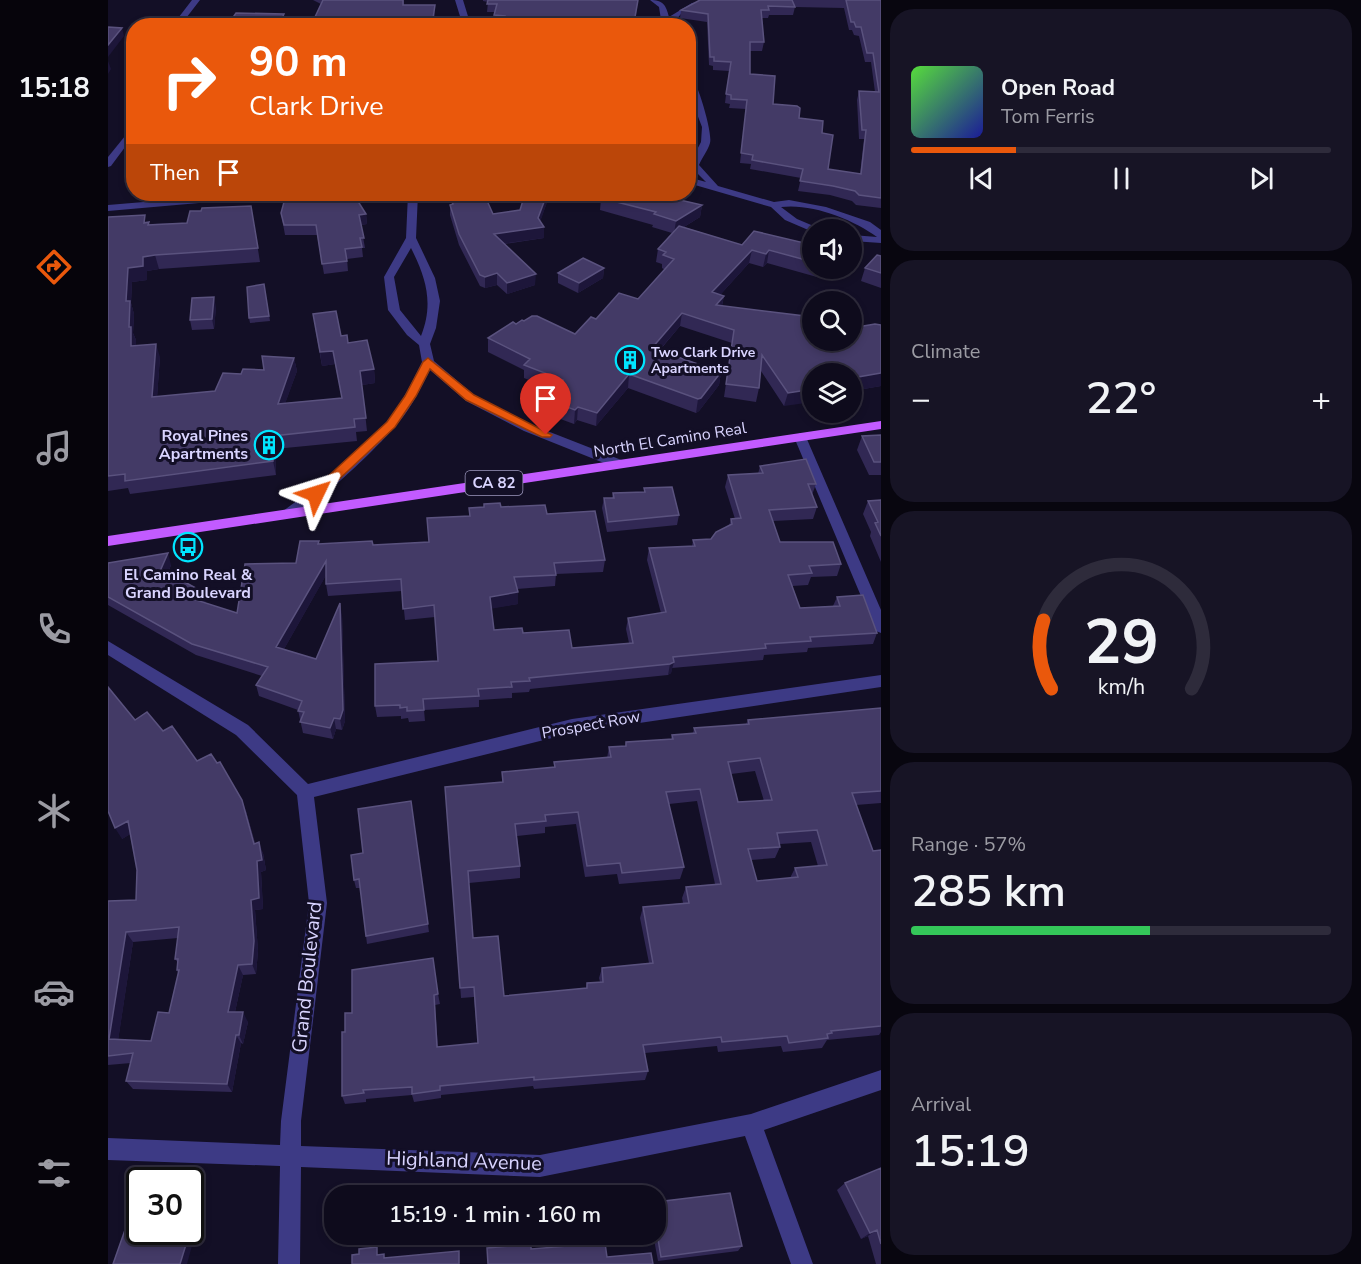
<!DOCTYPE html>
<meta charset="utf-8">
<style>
:root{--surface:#0e0b1c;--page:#171425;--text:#f1f3f6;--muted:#9b9ba3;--line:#2e2b3b;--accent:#ea580c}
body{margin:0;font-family:"Nunito Sans",sans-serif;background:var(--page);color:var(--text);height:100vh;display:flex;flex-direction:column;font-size:22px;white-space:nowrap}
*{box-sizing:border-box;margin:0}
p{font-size:20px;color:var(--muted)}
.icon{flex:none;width:33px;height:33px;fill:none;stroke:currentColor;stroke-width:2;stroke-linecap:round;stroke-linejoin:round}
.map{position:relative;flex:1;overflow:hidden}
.sheet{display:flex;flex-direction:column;gap:9px;padding:9px;background:#08060f;width:480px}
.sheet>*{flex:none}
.top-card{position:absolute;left:18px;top:18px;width:570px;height:183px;border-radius:24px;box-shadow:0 3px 9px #0003,0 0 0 2px var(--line);background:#ea580c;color:#fff;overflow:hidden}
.tools{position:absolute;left:694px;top:219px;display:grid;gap:12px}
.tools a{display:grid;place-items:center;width:60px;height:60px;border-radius:50%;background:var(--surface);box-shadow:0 3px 9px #0003,0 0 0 2px var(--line);font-size:30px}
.speed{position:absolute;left:18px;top:1167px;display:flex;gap:12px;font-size:30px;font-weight:700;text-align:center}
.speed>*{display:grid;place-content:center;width:78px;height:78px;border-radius:50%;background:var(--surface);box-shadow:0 3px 9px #0003,0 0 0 2px var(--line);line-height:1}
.speed .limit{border:3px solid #111;border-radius:9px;background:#fff;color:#111}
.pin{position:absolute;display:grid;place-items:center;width:51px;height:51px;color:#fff;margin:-62px -26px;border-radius:50% 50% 50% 0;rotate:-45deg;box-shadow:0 0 6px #0007}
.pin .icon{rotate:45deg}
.me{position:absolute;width:66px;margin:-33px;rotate:49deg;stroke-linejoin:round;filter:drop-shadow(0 0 4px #0008)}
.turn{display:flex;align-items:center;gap:21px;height:126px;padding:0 24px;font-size:27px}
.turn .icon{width:78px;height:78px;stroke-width:2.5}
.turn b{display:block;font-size:42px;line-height:51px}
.then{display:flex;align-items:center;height:57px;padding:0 24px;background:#0003;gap:12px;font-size:22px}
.big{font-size:45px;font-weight:600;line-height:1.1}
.sheet .widget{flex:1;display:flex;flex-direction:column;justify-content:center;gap:9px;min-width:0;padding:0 21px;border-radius:24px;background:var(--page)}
.sheet .dial{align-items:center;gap:0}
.dial svg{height:156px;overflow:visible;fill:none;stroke:var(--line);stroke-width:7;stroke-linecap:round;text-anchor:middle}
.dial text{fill:var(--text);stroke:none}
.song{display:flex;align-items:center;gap:18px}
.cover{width:72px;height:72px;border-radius:9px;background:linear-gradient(135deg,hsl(110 70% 55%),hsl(240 70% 35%))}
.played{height:6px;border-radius:3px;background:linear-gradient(90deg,var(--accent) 25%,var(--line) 25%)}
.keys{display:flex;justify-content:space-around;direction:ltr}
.heat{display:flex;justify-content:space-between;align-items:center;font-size:33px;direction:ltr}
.charge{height:9px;border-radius:4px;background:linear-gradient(90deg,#34c759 57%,var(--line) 0)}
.trip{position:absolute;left:216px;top:1185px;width:342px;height:60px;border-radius:24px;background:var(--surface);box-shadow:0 3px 9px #0003,0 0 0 2px var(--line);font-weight:600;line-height:60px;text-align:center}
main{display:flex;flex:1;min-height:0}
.dock{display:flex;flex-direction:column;width:108px;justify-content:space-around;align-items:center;background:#06040b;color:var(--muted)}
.dock .icon{width:42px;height:42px}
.dock .active{color:var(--accent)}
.dock b{font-size:27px;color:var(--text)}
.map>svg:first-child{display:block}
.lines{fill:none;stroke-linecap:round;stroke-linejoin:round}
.minor{fill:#3d3a85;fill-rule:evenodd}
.major{fill:#c25bff;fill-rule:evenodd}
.wall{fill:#312854;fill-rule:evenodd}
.shaded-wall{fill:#1d163a}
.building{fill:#433a66;stroke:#5a527e;stroke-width:1.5;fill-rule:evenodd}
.route{fill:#ea580c;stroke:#983908;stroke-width:1.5}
.labels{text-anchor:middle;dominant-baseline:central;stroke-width:6;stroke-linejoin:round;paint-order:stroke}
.far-poi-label{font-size:14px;font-weight:bold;fill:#d9d4ff;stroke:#130f26;text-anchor:start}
.shield{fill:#130f26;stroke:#9e99be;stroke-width:1.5}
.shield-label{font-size:15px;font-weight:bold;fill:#d9d4ff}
.poi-label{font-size:16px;font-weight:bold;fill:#d9d4ff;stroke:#130f26;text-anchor:end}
.street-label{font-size:16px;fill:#d9d4ff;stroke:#130f26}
.near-street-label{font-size:20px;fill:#d9d4ff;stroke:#130f26}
</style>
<main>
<nav class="dock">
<b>15:18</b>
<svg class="icon active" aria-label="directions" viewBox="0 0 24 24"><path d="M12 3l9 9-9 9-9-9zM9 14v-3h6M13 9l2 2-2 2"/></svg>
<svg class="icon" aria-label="music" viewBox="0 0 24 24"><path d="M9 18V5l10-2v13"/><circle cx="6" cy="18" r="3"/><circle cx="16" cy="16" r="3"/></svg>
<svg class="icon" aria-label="phone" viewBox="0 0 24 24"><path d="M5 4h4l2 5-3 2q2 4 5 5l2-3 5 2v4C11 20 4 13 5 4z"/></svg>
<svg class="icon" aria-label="climate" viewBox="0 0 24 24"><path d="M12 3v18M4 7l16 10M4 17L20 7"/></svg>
<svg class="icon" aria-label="car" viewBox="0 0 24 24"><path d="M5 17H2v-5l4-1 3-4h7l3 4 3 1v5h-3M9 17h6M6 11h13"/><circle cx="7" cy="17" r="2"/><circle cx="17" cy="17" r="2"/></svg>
<svg class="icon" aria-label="filters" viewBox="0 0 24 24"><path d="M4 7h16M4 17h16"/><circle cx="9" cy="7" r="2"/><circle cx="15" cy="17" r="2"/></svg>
</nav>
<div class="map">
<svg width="773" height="1264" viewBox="0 0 773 1264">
<rect width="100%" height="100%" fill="#130f26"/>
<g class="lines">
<!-- minor -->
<path class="minor" d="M84,0H92L72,26H64Z
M347,0H355L363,26H355Z
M542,0C555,0 558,5 561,17L584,3L602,0L573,14L562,26H554L551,7Z
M580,71C588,76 605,133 602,143C600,150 594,158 591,165L610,186L666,202L681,200L718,207L762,222L773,230V243L744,241V235L769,237C745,219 703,203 673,207L689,219L715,230H705V232L677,220L663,207L580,183V177L598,182L581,165L593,142L594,127L584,101Z
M26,125V135L3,166L0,167V157Z
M131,194H163L158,197L0,211V205Z
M300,194H310L308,238L327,278L332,301L328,328L322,344L326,361L366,395L424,425L516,461L517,464L516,467H506L416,431L358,401L322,370C313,388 304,406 291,422C278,439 194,523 175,517L173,514L175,511C214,483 254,453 284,415C296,399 305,380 314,362L311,345L299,335L280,310L276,277L298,238ZM303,248C318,278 326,303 313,336L292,310L286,277Z
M692,433L698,437L773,610V633L768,631L766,627L686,437Z
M0,641L140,725L200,784L464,719L773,675V687L464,733L206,797L219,903L193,1121V1146L432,1155L643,1114L773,1070V1090L656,1130L705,1264H683L637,1136L432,1177L193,1167L192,1264H170L172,1166L0,1160V1138L172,1145L173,1121L201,903L189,795L128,735L0,655Z"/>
<!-- major -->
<path class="major" d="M773,421V429L0,546V536Z"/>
</g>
<!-- wall -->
<path class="wall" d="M205,0H296V5H327V16L326,26H208L207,17L213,4Z
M375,0H530L526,26H395V24L386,23L387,12H379L380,2L375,1Z
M592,0H773V208L748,205L744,201L722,195L690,191L693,178L642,169L643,164L632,163L638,109L621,108L622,104L617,103L621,71L605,70V66L601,65L599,22L572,18L573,10ZM687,7L736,8L741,30H744L746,35L751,36L757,62H763L767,92L751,91L749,100L751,139H756L752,174L720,169L714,133L691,118L665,104L642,74V51H654L656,42L654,18H660L661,15H685Z
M26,164V191L22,180Z
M417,194H442L432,221L436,238L396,244L427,285L399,294L389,285L377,288L372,286L351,245L342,215V205L344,204V200L385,214L412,210Z
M493,198L594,205L592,217L576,227L634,245H705V268H723L716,279L659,263L655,267L641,263L612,295L616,296L614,306L705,340L773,325V386L744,391V374L676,406L653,371L651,388L648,402L616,397L624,343L572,326L552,350L613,372L611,385L591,411L588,413L520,388L488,426L469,420L466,424L436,413L437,399L445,390L416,378V370L380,352V338L408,324L416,321L467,334L488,319L530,299L557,270L554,268V264L548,262L550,249L564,233L544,227L545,225L492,210Z
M143,206L152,262L51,269L39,271V280L24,282L23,303L26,314L25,333L28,340V346L52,357L49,397L107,391L133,374L156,370L186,358L189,371L177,403L234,398L227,364L214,366L207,327L233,336L266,369L267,383L254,385L259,431L248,432L249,441L167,449L168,475L22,494L20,488L0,491V217L41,222V224L79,223Z
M173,213L258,214L259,224L253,225L257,248H254L255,257L239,259L240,271L216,274L209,235H177Z
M773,256V288L753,281L757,268Z
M496,268L495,278L470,293L450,283V273Z
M156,284L162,321L142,323L141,318Z
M108,307L106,329L84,330L82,320Z
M773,435V475H761L749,450L754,436Z
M652,466L708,484L704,495L709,507L705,519L665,521L672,542L733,564L729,576L703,577L700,585L684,586L692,608L725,606L729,597L769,633L765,644L700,648L699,652L656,655L655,660L564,668L563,673L560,675L422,689L421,692L404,693V698L371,700V707L316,710L317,721L301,722L300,718L293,719V716L269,717L267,706L330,661L327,617L297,620L294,591L220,596L218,584V575L176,649L208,659L234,615L237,721L234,730L228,729L225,739L195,733L190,710L151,696L148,685L154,676L88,655L0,605V563L63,565L60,573L98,603L129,613L188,563L211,541V544L265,545L321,542L361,516V508L393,507L439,514L497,560L495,572L448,574L447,586L409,589L410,592V604L383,608L386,630L415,633L464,648L521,643L518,629L520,618L553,613L539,560L541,548L584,546L585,540L603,539L621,526L623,519H627L617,487L620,475L650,474Z
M536,488L571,515L569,525L499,532L494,508L496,498H504L505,493L536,492Z
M773,500V562L762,536L763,532L755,514L760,501Z
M773,708V803L748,805L765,851L773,850V1032L771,1035L719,1040L714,1048L675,1052L673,1046L610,1052L609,1046L537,1053L540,1071L537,1080L426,1089L425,1086L333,1095V1098L306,1102L304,1095L258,1099V1102L237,1104L234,1096L237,1032L244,1013L330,994L332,1004L327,1005L330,1047L370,1043L366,997L353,998L337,787L394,782V772L446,768V762L499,758L501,747L517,746L518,742L563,739L564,735L585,733L586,728L638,724L640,720ZM647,771L656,801L630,802L623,774ZM589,801L607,884L578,887L574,898L575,903L535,907L532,918L541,963L494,968L491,978L492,982L479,983L478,988L396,996L365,938L361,883L412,878V866L409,836L437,833V827L468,824L477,877L509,874L511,884L572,879L576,867L561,804ZM703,842L710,866L687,868L682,878L649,881L643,860L667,858L672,847V844Z
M27,720L55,731L89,761L138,811L147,843L155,853L158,870L153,872L155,909L147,910L150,951L148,974L135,975L127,1012L140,1022L135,1044L133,1043L124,1092L25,1089L18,1081L23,1063L0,1065V901L28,900L29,870L22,834L14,839ZM70,938L67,959L70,963L69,970L70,973L61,1013L43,1041L10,1040L25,942Z
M303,801L321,932L259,944L252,888H248L246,880L255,853Z
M773,1168V1264H768L760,1236L753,1239L729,1190L737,1183Z
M548,1202L634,1246L630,1251L550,1261L545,1234H548Z"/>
<!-- shaded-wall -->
<path class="shaded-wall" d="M530,0L527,25L520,26L521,21Z
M327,5V16L326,26H324Z
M176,14L177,26H170Z
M14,28L16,36L0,57V45Z
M0,61L3,69L0,74Z
M439,194H442L430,228L436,227V238L386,245V234L430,218Z
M594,205L592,217L566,233L568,221Z
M258,214L259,224L252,225L251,215Z
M644,250L641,263L602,306L604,292Z
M661,250L659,263L655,267L658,254Z
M47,255L51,269L39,271V280L24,282L23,303L26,314L25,333L28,340V360L23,346L18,301L20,268L35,257Z
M496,268L495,278L470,293L471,283Z
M719,268H723L716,279Z
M389,273V285L377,288V277Z
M428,274L427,285L399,294V283Z
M616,296L613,309L608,305Z
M106,297L108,307L106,329L104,319Z
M574,313L572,326L542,361L544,348Z
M48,344L52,357L48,411L44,397Z
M225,351L227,364L214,366L212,352Z
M186,358L189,371L172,418L170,404Z
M266,369L267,383L254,385L252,371Z
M613,372L611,385L591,411L588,413L590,399Z
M773,373V386L744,391V378Z
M521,374L520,388L488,426L489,413Z
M705,389V402L676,406L680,393Z
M470,407L469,420L466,424L467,410Z
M165,436L167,449L168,475L165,461Z
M60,553L63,565L57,581L53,569Z
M218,561L220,572L171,658L168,647Z
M95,592L98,603L88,600Z
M410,592V604L382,609V597Z
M232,603L234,615L237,721L234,730L232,719Z
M566,662L563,673L560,675L562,664Z
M226,718L228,729L225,739L222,728Z
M134,800L138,811L150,855L146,844Z
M20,821L26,832L14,839L7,828Z
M151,842L155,853L158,870L153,872L155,909L147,910L150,951L148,974L144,964L143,900L149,861Z
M18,932L25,942L9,1048L1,1039Z
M130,965L135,975L125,1021L120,1012Z
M135,1012L140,1022L135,1044L131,1035Z
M128,1035L133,1043L124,1092L119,1084Z
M769,1230L760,1236L753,1239L762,1233Z
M80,1238L85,1242L79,1264H72Z"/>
<!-- building -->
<path class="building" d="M215,0H295V5H327L324,25L269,26L271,17H207Z
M380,0H530L527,17L521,21L520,26H395L397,16L386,15L389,4H379Z
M592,0H684L687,7L660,6L661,10H653L656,42H642V74L667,76L665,104L689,106L692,108L691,118L715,121L714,133L725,135L720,169L753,174L758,130H754L751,91L771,92L765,53H759L753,27H748L746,22H743L738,0H773V198L751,195L747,191L725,186L692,181L695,169L644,160L645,155L633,153L639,100L623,99V95L618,94L623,62L606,61V57H602L600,14L573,10Z
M128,13L176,14L170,26H119Z
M0,27L14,28L0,45Z
M26,164V179L22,180L25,165Z
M346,194H376L385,214L412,210L417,194H439L430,218L436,227L386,234L428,274L399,283L389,273L377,277L372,275L351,234L342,205L345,204L344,200Z
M496,194H546L594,205L568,221L546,214L548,212L493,198Z
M246,195L258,214L251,215L256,238H252L254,247L237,249L239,261L214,264L208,225H176L173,213L176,202H209Z
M143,206L150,248L47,255L35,257V266L20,268L18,301H22L21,327H23V346L48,344L44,397L107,391L115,373L133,374L135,369L156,370L154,356L186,358L170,404L234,398L225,351L212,352L205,314L228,311L233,336L239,335L240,343L259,340L266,369L252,371L258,418L246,419L247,427L165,436V461L17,481V474L0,476V217L37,215L36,223L41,222L40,225L79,223L82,211H93L94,208Z
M571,226L634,245L646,231L705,245V262L661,250L658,254L644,250L604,292L616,296L608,305L705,317V340H744V328L767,324L773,325V373L744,378V374H705V389L680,393L654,355L651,388L618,384L626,330L574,313L544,348L613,372L593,398L590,399L521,374L489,413L470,407L467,410L437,399L455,380L416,365L422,359L380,338L405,322L408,324L414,320L416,321L424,316H429L467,334L483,317L488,319L511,293L530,299L566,259L555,255L558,252L550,249Z
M769,255L773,256V273L757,268Z
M475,258L496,268L471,283L450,273Z
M156,284L161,316L141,318L139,287Z
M106,297L104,319L82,320L84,298Z
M773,435V462H766L754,436Z
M698,459L708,484H700L709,507L661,510L672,542H725L733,564L701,566L704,573L680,575L692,608L732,606L729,597L755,595L769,633L702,637L703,641L657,644L658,648L565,657L566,662L562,664L421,678L422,681L403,682L404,687L370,689L371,696L315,699L316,710L299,711V707L292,708V705L267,706V664L330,661L326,605L295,609L293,579L218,584V561L168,647L208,659L232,603L235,710L232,719L226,718L222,728L192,722L196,712L190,711L194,701L148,685L160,667L84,644L0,597V563L60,553L53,569L95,592L88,600L129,613L137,564L188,563L192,541H211L210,544L264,541L265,545L321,542L319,518L362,516L361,508L376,507V504L392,503L393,507L437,505L439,514L487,511L497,560L446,563L448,575L406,577L410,592L382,597L386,630L414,628L415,633L461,630L464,648L525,643L520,618L558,612L541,548L587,546L585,540L603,539L608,532L624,524L623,519L633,518L620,475L655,473L652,466Z
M564,487L571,515L500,522L496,498H506L505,493L537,492L536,488Z
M773,500V536L767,523L770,522L760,501Z
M0,687L27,720L39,712L55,731L64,726L89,761L103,754L109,763L112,762L134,800L146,844L151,842L154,860L149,861L151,898L143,900L146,941L144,964L130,965L120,1012H135L131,1035H128L119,1084L18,1081L25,1053L0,1056V901L28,900L29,870L20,821L7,828L0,811ZM71,927L67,959H70L69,970H71L61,1013L50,1012L43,1041L1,1039L18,932Z
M773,708V791L744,793L765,851L773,850V1026L723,1031L724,1033L719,1034L720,1038L681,1043L679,1036L614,1042L613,1037L535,1045L540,1071L426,1080V1077L332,1086V1090L304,1094V1087L255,1090L256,1093L234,1096V1032H237V1013H244V970L325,958L330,994L326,995L329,1047L370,1043L366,987L352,988L337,787L395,782L394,772L447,767L446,762L503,757L501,747L518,746V742L565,739L564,735L588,733L586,728L641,724L640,720ZM652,758L664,800L630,802L620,762ZM592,789L613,884L578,887L581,903L535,907L545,963L494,968L495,982L479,983V988L396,996L390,936L365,938L360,871L412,866L407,824L438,821L437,815L470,812L479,866L512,863L514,873L576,867L558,792ZM709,830L719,865L687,868L690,877L649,881L640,849L672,847L669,833Z
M303,801L320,924L258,936L251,879L246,880L243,855L255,853L250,809Z
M773,1168V1244L769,1230L762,1233L737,1183Z
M622,1193L634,1246L553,1257L548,1227V1202Z
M18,1227L32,1229V1232H45L80,1238L72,1264H5Z
M497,1243L499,1257L543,1253L545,1264H380L379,1248L423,1244V1249Z
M269,1247V1255L276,1254V1258L351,1251V1264H244V1255L251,1254V1249Z"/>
<!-- route -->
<path class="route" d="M320,358L366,395L444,435L442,437H434L358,400L322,369L308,396L287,427L212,497H204V491L279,422L297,396L315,362Z"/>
<!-- icons -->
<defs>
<g id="building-ring" transform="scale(1.5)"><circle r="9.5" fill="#130f26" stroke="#00e5ff" stroke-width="1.5"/><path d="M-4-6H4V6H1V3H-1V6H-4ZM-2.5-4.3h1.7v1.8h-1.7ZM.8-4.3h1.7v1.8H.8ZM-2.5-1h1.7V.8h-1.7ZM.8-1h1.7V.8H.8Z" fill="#00e5ff"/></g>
<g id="bus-ring" transform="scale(1.5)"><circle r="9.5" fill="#130f26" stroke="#00e5ff" stroke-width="1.5"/><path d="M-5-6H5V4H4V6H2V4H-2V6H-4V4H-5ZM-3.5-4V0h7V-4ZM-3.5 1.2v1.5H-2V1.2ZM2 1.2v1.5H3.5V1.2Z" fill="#00e5ff"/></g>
</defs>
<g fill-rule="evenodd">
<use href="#building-ring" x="522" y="360"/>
<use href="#building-ring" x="161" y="445"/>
<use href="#bus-ring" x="80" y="547"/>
</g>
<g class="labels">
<!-- far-poi labels -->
<g class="far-poi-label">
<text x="543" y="352">Two Clark Drive<tspan x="543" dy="16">Apartments</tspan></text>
</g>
<!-- shield labels -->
<rect class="shield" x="357.5" y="471" width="57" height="24" rx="4.5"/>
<g class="shield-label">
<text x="386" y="483">CA 82</text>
</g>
<!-- poi labels -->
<g class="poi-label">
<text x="140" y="436">Royal Pines<tspan x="140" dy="18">Apartments</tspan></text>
<text x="80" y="575" text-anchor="middle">El Camino Real &amp;<tspan x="80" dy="18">Grand Boulevard</tspan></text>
</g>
<!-- street labels -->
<g class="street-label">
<text transform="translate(562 440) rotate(-9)">North El Camino Real</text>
<text transform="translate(483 725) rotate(-10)">Prospect Row</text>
</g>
<!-- near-street labels -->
<g class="near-street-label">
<text transform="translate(199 977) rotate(-84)">Grand Boulevard</text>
<text transform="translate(356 1161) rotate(2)">Highland Avenue</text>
</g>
</g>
</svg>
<div class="tools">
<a><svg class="icon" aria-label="sound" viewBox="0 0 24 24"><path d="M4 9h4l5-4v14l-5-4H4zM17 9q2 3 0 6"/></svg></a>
<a><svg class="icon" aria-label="search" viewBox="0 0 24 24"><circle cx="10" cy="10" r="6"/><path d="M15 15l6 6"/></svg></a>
<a><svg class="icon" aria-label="layers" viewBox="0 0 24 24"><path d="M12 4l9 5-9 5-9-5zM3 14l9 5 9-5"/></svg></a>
</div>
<div class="speed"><div class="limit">30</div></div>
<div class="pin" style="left:438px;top:435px;background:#d93025"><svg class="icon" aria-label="arrive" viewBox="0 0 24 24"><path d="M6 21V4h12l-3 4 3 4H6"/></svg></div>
<svg class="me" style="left:208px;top:494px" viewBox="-20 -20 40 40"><path d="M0-17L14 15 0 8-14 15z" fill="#ea580c" stroke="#fff" stroke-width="4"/></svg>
<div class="trip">15:19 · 1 min · 160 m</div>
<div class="top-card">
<div class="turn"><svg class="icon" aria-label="right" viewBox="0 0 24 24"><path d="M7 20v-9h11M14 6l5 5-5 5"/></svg><div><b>90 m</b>Clark Drive</div></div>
<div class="then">Then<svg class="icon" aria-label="arrive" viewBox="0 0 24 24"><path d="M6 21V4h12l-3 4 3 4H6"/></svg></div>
</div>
</div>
<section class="sheet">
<div class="widget">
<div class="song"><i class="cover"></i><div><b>Open Road</b><p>Tom Ferris</p></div></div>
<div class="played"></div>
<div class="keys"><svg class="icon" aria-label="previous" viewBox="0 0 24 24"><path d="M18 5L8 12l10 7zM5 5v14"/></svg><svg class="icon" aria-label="pause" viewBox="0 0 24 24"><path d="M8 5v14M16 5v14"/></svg><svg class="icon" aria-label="next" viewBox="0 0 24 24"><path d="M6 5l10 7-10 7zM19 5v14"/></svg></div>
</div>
<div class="widget"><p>Climate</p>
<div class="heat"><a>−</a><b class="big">22°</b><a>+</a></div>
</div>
<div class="widget dial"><svg viewBox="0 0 100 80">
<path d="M14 69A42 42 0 1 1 86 69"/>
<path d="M14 69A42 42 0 0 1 10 34" stroke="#ea580c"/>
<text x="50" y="56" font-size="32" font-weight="700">29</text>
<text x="50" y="72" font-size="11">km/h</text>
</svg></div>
<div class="widget"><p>Range · 57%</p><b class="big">285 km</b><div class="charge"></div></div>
<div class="widget"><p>Arrival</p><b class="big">15:19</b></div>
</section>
</main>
